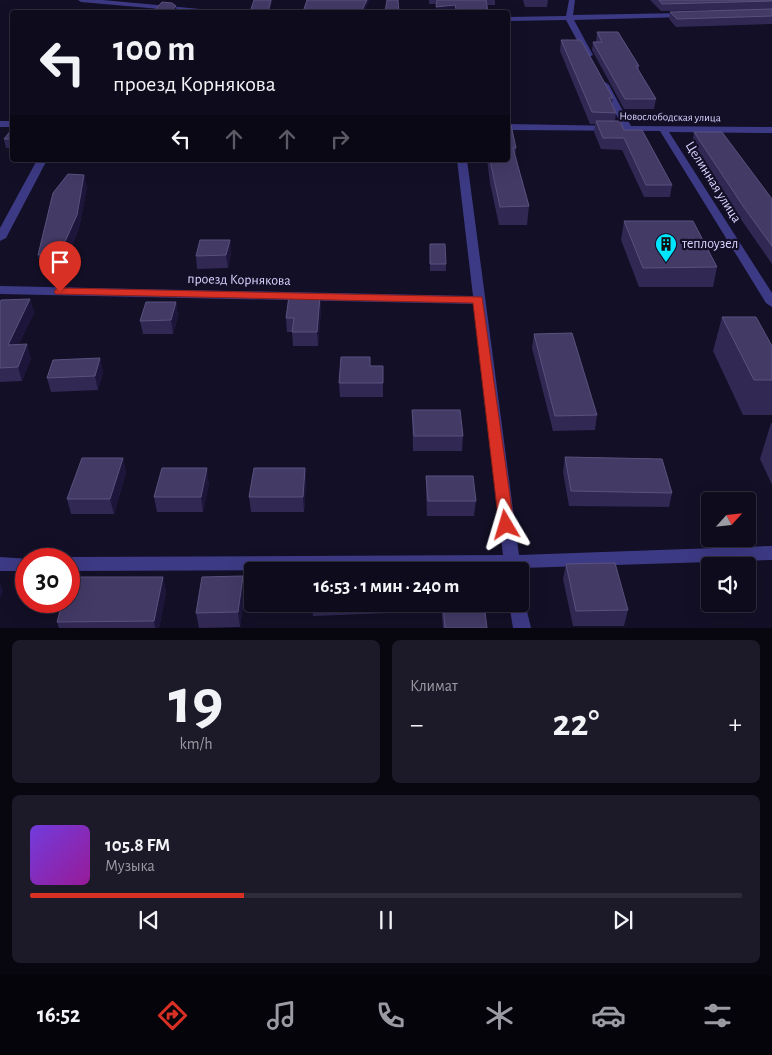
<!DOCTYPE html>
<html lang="ru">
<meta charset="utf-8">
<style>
:root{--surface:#0e0b1c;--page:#1c1929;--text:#f1f3f6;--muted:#9b9ba3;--line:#2e2b3b;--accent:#d93025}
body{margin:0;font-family:"Alegreya Sans",sans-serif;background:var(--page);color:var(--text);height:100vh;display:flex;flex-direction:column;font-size:19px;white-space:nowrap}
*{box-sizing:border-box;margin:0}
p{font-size:16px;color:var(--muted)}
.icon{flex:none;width:28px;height:28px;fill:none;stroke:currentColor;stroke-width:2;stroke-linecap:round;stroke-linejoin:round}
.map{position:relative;height:628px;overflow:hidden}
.sheet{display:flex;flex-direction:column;gap:12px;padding:12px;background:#08060f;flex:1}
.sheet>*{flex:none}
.hud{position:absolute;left:10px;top:10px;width:500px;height:152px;border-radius:5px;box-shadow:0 5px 20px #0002,0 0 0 1px var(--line);background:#0e0b1c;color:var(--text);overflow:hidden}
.needle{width:32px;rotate:63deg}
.buttons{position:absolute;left:701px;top:492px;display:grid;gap:10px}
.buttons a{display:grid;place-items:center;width:55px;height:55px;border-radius:5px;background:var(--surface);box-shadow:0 5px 20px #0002,0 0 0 1px var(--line);font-size:25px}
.speed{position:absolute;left:15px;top:548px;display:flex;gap:10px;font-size:25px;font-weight:700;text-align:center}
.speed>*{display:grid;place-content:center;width:65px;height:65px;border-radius:50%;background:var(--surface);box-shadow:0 5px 20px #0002,0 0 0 1px var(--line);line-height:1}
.speed .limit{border:8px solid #d22;background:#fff;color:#111}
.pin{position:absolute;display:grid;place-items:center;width:42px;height:42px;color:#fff;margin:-51px -21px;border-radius:50% 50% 50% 0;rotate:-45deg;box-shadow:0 0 5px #0007}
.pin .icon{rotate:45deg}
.me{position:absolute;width:55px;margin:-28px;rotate:353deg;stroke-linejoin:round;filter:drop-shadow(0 0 4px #0008)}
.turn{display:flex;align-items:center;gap:18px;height:105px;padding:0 20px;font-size:22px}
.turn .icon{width:65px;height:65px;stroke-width:2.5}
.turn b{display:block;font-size:35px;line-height:42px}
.lanes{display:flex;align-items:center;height:48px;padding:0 20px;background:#0003;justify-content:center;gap:25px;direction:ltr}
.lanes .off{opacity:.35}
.big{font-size:38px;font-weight:600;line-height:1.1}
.sheet .card{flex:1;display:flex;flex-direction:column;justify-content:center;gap:8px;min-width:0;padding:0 18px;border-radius:8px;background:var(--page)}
.sheet .dial{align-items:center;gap:0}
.dial b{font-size:65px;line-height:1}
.song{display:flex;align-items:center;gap:15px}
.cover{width:60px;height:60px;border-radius:8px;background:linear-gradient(135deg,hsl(260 70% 55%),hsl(300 70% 35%))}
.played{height:5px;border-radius:2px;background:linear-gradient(90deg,var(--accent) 30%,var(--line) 30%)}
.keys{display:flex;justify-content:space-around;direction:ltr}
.heat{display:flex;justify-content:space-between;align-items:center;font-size:28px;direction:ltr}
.sheet .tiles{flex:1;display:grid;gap:12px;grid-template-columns:1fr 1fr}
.card:last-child{grid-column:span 2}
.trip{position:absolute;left:244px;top:562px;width:285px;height:50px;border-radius:5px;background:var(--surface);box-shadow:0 5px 20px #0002,0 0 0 1px var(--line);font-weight:600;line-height:50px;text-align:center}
.menu{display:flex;height:80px;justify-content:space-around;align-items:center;background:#06040b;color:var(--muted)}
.menu .icon{width:35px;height:35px}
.menu .on{color:var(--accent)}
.menu b{font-size:22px;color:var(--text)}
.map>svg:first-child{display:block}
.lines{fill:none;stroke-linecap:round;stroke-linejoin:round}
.street{fill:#3d3a85;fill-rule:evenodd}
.wall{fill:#312854}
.shaded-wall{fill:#1d163a}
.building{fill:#433a66;stroke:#5a527e}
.route{fill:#d93025;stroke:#8d1f18}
.labels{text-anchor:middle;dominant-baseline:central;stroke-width:4.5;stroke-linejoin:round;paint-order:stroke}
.far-street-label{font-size:11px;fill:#d9d4ff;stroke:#130f26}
.street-label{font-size:14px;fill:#d9d4ff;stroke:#130f26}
.poi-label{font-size:14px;fill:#d9d4ff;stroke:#130f26;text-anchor:start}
</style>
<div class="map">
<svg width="772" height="628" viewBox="0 0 772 628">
<rect width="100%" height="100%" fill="#130f26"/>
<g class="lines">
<!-- street -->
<path class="street" d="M78,0H103L211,10L215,12H194L81,2Z
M569,0H575L573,15L685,13L689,15L685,17L574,20L593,55L589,57L585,55L566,20L508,21V17L566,16Z
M605,82L609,85L631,126L772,127V133L669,132L772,293V307L766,303L660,131L508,130V124L622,126L601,85Z
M0,121H12V127H0Z
M37,160H47L6,238L0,241V228Z
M457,160H467L519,555L772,546V560L521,568L520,574V571H505L504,569L69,571V559H64L69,557L503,555L474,304L0,294V286L473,296Z
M0,557L31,559H26V571H0Z
M520,597L524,599L531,628H513L509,604H520Z"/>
</g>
<!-- wall -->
<path class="wall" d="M429,0H495V5H487L488,12H455V11L436,12V4H429Z
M523,0H548L547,7H525Z
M650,0H772V24L676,27L669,19L670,12L749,10L661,11Z
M597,32L639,66V71L656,99L654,109H624L592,50L593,42H596Z
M561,40L613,98L612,104L616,113L615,121L624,130L672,185L670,197H644L622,150L601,149L594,132L595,124H590L560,51Z
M508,125L516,148L515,156L529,206L527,225H499L490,183L487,160H508Z
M12,129V148H6L4,139Z
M694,132L772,199V264L740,218L692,144Z
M87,187L79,228L63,268H41L38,255Z
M624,221L717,267L713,287H639L621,240Z
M230,240L231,253L228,268L197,269L196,256Z
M430,244L446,264V271H430Z
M320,296L321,310L318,346H293L292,332H287L286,318Z
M30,299L34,313L18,345L31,358L22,381L0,382V302Z
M176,302L178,316L173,334H143L140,321Z
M722,317L772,346V415H743L713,351Z
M534,334L597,415L595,430L553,431L532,348Z
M100,358L103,372L98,390L51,392L47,378Z
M370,366H383V397H340L339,383Z
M412,410L463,436L462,451H413Z
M771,423H772V485L760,459Z
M565,457L672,493L669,507L569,506L563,472Z
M123,458L126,473L114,514H71L67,499Z
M305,468L306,482L304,512H251L249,497Z
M426,476L476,501L474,516H427L426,491Z
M209,483L203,512H157L154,497Z
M566,564L628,610L624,626H573L563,579Z
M163,577L166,592L159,628H59L57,622Z
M245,591L240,627L199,628L196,613Z
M312,604H390V613L313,616Z
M441,604H484L487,628H443Z"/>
<!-- shaded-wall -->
<path class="shaded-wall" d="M271,0H273L269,12H268Z
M367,0H370L364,12H361Z
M455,5V11L436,12V7Z
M176,6L177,12H171Z
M84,175L87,187L79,228L63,268L59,255Z
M230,240L231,253L228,268L226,255Z
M320,296L321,310L318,346L317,332Z
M30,299L34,313L12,359L8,345Z
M176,302L178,316L173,334L171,320Z
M27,344L31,358L22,381L18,367Z
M100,358L103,372L98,390L95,376Z
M123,458L126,473L114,514L110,499Z
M207,468L209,483L203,512L201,497Z
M305,468L306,482L304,512L303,497Z
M243,576L245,591L240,627L238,612Z
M163,577L166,592L159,628H155L154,621Z
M0,583L3,591L0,599Z"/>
<!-- building -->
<path class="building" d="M254,0H271L268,12H250Z
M307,0H367L361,12H303Z
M387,0H398L399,12H385Z
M437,0H486L488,12H457L455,5L436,7Z
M659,0H772V1L662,4Z
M162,2L172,3L176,6L171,12H153Z
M772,9V16L677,19L670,12Z
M597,32H618L639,66H636L656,99H625L593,42H602Z
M561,40H581L613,98H609L616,113L592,112Z
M596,121H620L624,130H642L672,185H646L624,138H603Z
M508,125H511L516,148H513L529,206L500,207L490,160H508Z
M12,129V139H4Z
M694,132H722L772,199V246L743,206Z
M68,174L84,175L77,215L59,255H38L53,193Z
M624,221H693L717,267L643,268Z
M200,240H230L226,255L196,256Z
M430,244H445L446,264H430Z
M289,296H320L317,332H292L294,318H286Z
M30,299L8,345L27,344L18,367L0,368V302L1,300Z
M146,302H176L171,320L140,321Z
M722,317H756L772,346V380H754Z
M572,333L597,415L555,416L534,334Z
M341,357H370V366H383V383H339Z
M100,358L95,376L47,378L53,360Z
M412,410H460L463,436H414Z
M565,457L662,459L672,493L571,491Z
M82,458H123L110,499H67Z
M162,468H207L201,497H154Z
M254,468H305L303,497H249Z
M426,476H473L476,501H428Z
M615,563L628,610L576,611L566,564Z
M243,576L238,612L196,613L202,577Z
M71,577H163L154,621L57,622L63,601H69V583Z
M443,604H484L487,628H445Z"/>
<!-- route -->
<path class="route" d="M60,288L482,297L514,525L512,529L506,530L501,529L499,525L473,303L56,294L54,292L56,289Z"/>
<!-- icons -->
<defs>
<g id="building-pin" transform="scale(1.125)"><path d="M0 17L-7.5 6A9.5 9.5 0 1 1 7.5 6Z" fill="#00e5ff" stroke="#130f26"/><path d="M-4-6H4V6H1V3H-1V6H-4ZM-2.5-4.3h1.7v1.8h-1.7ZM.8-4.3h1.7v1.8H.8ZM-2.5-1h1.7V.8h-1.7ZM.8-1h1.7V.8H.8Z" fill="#111"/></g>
</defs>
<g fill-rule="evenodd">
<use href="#building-pin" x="666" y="244"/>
</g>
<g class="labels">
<!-- far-street labels -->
<g class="far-street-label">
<text transform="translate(670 117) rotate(1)">Новослободская улица</text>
</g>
<!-- street labels -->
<g class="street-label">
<text transform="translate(713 182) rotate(58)">Целинная улица</text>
<text transform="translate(239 280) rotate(1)">проезд Корнякова</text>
</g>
<!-- poi labels -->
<g class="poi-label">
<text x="682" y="244">теплоузел</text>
</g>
</g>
</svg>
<div class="buttons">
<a><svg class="needle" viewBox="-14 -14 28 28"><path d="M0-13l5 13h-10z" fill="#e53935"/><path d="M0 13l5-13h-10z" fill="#9b9ba3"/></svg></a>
<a><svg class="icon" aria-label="sound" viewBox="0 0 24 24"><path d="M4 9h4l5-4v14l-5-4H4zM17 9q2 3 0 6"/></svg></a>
</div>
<div class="speed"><div class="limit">30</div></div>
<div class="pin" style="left:60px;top:292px;background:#d93025"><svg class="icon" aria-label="arrive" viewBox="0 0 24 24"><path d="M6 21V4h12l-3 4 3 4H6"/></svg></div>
<svg class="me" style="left:506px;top:525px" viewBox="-20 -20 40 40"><path d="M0-17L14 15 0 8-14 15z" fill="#d93025" stroke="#fff" stroke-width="4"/></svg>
<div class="trip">16:53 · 1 мин · 240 m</div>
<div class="hud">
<div class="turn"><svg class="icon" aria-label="left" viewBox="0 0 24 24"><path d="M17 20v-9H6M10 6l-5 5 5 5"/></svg><div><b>100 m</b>проезд Корнякова</div></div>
<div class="lanes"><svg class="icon" aria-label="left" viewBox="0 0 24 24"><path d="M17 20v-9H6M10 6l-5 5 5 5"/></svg><svg class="icon off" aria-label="ahead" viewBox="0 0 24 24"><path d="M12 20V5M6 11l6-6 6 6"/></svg><svg class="icon off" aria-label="ahead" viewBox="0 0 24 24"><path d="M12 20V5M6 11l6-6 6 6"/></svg><svg class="icon off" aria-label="right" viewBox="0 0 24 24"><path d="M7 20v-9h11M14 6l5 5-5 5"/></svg></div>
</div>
</div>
<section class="sheet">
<div class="tiles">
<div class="card dial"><b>19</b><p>km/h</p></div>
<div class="card"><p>Климат</p>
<div class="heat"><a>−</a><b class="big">22°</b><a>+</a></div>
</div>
<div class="card">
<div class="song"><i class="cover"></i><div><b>105.8 FM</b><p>Музыка</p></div></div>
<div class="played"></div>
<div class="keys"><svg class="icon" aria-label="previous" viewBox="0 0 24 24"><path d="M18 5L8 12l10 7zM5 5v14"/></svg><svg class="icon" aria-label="pause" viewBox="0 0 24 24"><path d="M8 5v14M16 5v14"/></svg><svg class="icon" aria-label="next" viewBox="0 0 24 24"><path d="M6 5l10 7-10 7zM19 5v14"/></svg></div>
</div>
</div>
</section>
<nav class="menu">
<b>16:52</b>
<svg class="icon on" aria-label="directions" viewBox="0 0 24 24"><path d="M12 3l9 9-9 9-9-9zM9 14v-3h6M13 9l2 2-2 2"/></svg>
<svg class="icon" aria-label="music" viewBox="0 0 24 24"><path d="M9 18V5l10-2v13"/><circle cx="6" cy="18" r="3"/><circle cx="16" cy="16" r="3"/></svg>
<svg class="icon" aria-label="phone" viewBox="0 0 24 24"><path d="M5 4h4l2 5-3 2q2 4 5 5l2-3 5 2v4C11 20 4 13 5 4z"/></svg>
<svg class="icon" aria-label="climate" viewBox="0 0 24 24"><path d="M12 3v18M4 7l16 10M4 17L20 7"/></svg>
<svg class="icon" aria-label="car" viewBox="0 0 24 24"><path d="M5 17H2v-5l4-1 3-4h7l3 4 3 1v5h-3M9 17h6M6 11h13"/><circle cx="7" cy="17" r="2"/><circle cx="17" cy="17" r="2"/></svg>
<svg class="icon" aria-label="filters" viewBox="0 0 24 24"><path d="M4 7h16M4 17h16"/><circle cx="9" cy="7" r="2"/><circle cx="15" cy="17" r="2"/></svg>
</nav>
